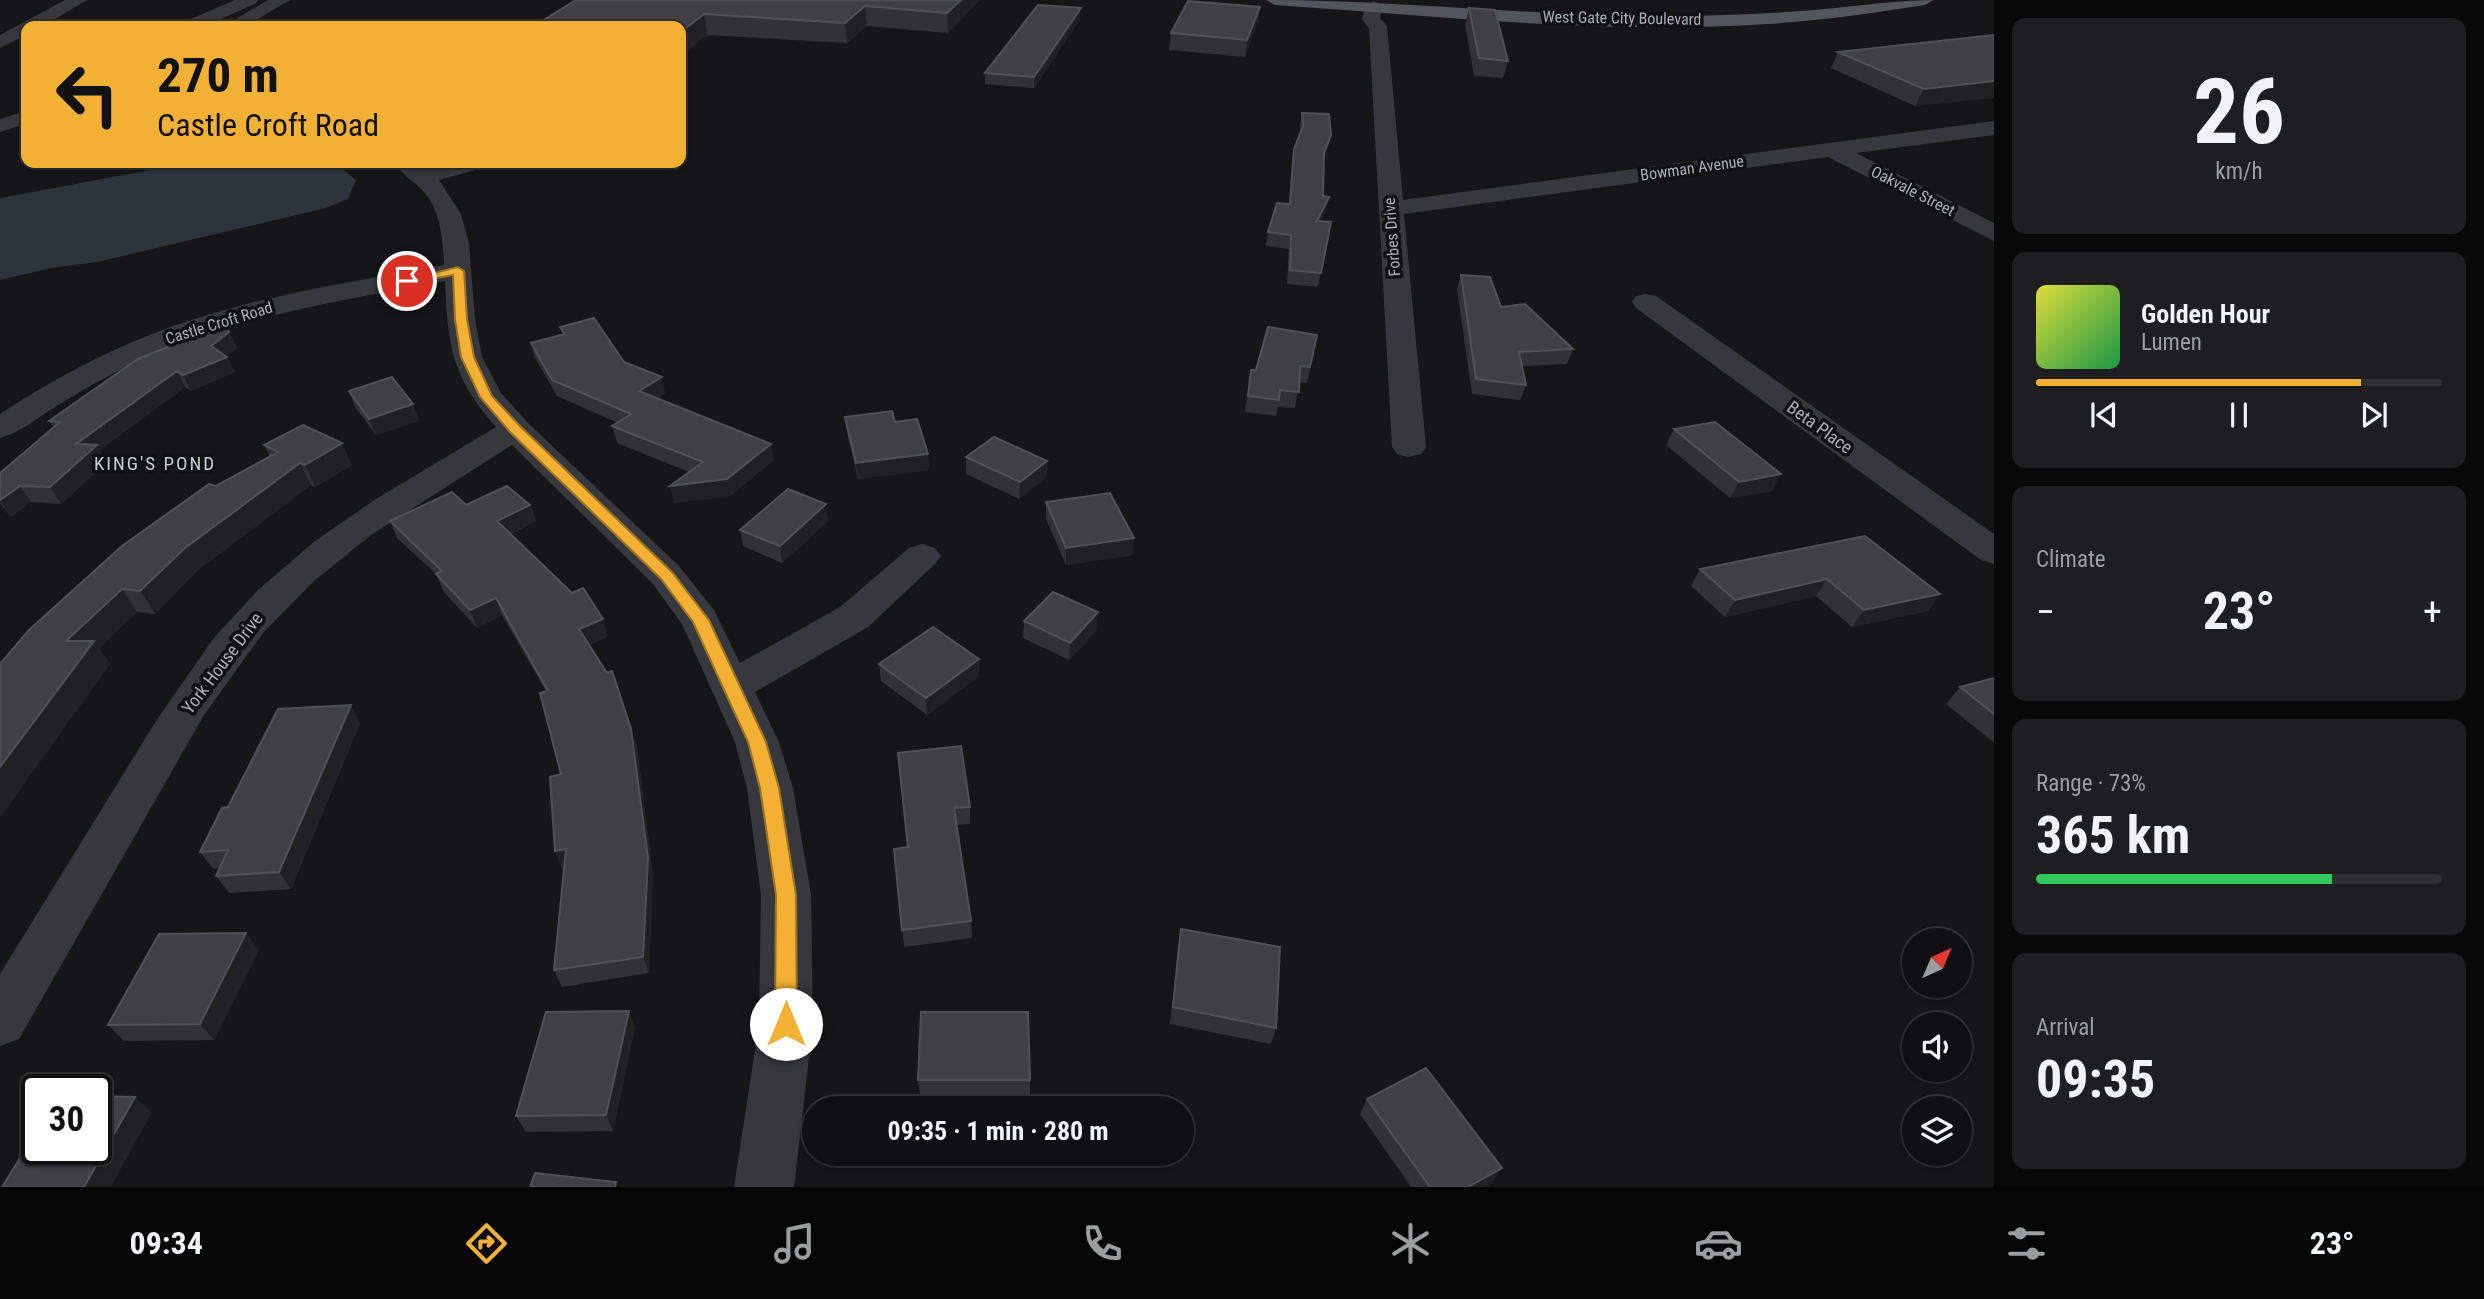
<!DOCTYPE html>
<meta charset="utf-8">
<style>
:root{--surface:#101012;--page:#1e1e20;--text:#f1f3f6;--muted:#9c9d9f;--line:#303032;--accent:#f2b134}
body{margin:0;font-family:"Roboto Condensed",sans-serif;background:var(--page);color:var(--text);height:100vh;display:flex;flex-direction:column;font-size:26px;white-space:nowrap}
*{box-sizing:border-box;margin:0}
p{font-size:23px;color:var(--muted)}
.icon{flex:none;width:38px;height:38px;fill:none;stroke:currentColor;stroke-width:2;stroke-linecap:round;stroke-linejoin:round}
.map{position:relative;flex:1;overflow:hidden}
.side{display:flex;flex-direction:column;gap:18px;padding:18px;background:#09090a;width:490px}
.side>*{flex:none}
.banner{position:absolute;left:21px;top:21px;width:665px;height:147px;border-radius:14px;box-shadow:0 2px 5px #0004,0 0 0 2px var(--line);background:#f2b134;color:#111;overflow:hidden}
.needle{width:46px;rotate:44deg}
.buttons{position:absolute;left:1902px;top:928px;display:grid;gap:14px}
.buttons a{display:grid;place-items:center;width:70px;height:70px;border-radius:50%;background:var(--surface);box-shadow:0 2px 5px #0004,0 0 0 2px var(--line);font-size:35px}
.speed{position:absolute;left:21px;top:1074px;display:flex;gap:14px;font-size:35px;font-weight:700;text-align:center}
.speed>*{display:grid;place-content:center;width:91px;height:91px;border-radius:50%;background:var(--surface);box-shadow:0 2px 5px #0004,0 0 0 2px var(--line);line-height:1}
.speed .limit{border:4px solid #111;border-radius:10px;background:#fff;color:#111}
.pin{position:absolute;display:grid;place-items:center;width:60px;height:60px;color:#fff;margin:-30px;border:4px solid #fff;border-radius:50%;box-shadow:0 2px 7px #0007}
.me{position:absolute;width:77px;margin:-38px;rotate:0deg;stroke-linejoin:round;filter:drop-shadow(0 0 5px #0008)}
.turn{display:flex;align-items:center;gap:24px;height:147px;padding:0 21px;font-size:32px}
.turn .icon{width:91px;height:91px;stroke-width:2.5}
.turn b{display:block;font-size:49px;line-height:60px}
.big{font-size:52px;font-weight:700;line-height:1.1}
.side .card{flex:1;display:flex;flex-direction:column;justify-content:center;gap:10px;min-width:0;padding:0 24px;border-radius:14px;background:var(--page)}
.side .dial{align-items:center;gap:0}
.dial b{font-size:91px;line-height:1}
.song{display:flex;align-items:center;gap:21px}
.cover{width:84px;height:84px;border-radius:10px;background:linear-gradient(135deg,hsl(60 70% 55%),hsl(140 70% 35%))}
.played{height:7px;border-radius:4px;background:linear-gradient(90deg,var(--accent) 80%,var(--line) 80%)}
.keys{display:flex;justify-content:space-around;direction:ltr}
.heat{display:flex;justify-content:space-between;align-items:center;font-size:38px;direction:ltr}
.charge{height:10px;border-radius:5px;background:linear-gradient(90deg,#34c759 73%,var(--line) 0)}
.trip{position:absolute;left:802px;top:1096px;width:392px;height:70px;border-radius:35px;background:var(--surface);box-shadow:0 2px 5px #0004,0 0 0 2px var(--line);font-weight:700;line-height:70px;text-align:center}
.dock{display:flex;height:112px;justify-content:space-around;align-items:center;background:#060607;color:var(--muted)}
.dock .icon{width:49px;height:49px}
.dock .active{color:var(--accent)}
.dock b{font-size:32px;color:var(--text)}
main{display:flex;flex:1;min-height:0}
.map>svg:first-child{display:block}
.water{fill:#2c353c}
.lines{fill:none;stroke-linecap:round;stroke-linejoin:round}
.minor{fill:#37383d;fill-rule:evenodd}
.primary{fill:#53555c;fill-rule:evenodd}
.wall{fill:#323236}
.shaded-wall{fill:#212124}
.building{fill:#3f3f44;stroke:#4f5156;stroke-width:2}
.route{fill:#f2b134;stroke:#9d7322;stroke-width:2}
.labels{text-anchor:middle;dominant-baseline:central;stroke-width:7;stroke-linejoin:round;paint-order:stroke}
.far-street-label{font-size:16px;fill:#a8adb8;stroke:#111113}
.street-label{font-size:18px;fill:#a8adb8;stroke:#111113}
.neighbourhood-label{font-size:19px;letter-spacing:2px;fill:#c9ccd4;stroke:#111113}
</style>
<main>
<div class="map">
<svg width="1994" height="1187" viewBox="0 0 1994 1187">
<rect width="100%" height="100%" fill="#161618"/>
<!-- water -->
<path class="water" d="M188,163H335L356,180L348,199L326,208L97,262L51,268L0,280V198Z"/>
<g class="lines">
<!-- minor -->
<path class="minor" d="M65,0H87L43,26H26V35L0,48V35Z
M235,0H258L255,4L204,26H181L184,22Z
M268,0H290L246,26H224Z
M1374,1L1383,6L1380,18L1387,26L1403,200L1994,121V135L1856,153L1994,223V241L1828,157L1404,214L1426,447L1421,454L1409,457L1397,454L1392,447L1369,28L1362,20L1365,6Z
M26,111V124L0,132V119Z
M395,163H419L426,169L450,163H486L483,168L439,180L461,214L469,243L475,319L482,357L501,393L527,422L679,566L714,610L740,663L840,607L909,548L922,544L935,548L941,556L935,564L868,627L755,692L779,742L793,788L811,895L813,1024L794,1187H734L759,1024L761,895L747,788L735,742L682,624L653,584L512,445L371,535L313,582L263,633L204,715L19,1039L0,1046V974L156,721L213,639L258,590L315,541L376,499L496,427C451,375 448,347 445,281C345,300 244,315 150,356C119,369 89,386 60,404C41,415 22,432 0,438V414C58,376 119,344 185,322C269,294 357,281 444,265C443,240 441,210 423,191C414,181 401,174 395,163Z
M1646,294L1656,296L1994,534V564L1981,560L1636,308L1632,302L1636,296Z"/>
<!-- primary -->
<path class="primary" d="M1266,0C1406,0 1545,18 1685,16C1738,15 1791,13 1844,7C1874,4 1903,0 1934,0L1925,5C1872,13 1820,21 1767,24C1604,35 1438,16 1275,5Z"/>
</g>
<!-- wall -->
<path class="wall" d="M576,0H980L948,33L867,26L847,43L707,35L681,26Z
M1260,7L1257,23L1245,57L1169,50L1171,33Z
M1469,8L1508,61L1503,78L1474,76L1465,24Z
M1080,19L1034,88L985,84V73Z
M1994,35L1915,106L1831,68L1838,52Z
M1302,113L1328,147L1324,159L1323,196L1329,197L1326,210L1321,221L1331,222L1318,287L1287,284L1289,249L1266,246L1268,232L1289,204L1292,162L1294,149L1301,132L1300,125Z
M1461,275L1501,307L1573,349L1567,364L1522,366L1526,385L1520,400L1472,394L1457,289Z
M560,327L624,362L665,393L657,398L774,460L730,496L674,503L689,472L617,443L612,426L618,423L557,396L535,358L531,343L562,334Z
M229,332L237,348L226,356L235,372L191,391L185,387L100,450L107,462L61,504L31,502L11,517L0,503V473L54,428L49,421Z
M1317,335L1307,383L1299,382L1295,408L1278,407L1276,416L1245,412L1251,370H1256Z
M349,391L413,404L419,421L376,435L355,407Z
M845,417L895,422L928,454L929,470L858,479L847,433Z
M1674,429L1772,491L1730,498L1666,445Z
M264,445L352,465L315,487L311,485L198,570L155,614L137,612L99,648L110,664L0,817V664L216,486L270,457Z
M966,457L1047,461L1046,478L1019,499L966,474Z
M1046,502L1134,538L1132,555L1066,565L1046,519Z
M466,505H530L536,521L511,534L608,636L589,645L637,746L653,875L649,973L562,987L554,970L564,868L562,869L561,774L546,691L502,615L477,628L443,591L437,575L397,538L390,521Z
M828,521L782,563L743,546L740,530Z
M1865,536L1940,594L1928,611L1852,627L1816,596L1725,617L1691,586L1700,569Z
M1024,621L1097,630L1069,660L1023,638Z
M879,664L979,676L927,715L881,681Z
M1994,678V742H1993L1946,704L1960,687Z
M360,723L291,889L229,893L216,876L220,868L213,869L200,852L228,807Z
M898,753L970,807V824L957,825L971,921L972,938L904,947L894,849L907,847Z
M1181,929L1276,1028L1271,1044L1170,1024L1178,946Z
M259,950L214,1040L124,1041L108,1025Z
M629,1011L635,1027L613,1131L526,1132L516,1116Z
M918,1080H1030V1095H920Z
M1367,1099L1492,1183L1485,1187H1411L1360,1114Z"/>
<!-- shaded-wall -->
<path class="shaded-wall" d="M961,0H980L948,33L947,13Z
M865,6L867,26L847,43L845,23Z
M1260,7L1257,23L1245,57L1247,40Z
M1081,8L1080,19L1034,88V77Z
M704,14L707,35L681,56V32Z
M1994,81V98L1915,106L1924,89Z
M1331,135L1328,147L1322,166L1324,153Z
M1329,197L1326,210L1314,234L1317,221Z
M229,332L237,348L223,358L227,357L235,372L191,391L183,375L211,346Z
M177,371L185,387L100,450L107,462L61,504L50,487L76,444Z
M662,377L665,393L643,407L639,391Z
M413,404L419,421L376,435L369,419Z
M342,443L352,465L315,487L305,465Z
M771,444L774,460L730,496L674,503L670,486Z
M928,454L929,470L858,479L856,463Z
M1047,461L1046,478L1019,499L1020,482Z
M300,463L311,485L198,570L155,614L140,591L185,548Z
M1781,474L1772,491L1730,498L1739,482Z
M20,486L31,502L11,517L0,500Z
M826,504L828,521L782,563L780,546Z
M530,505L536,521L503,537L497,521Z
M1134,538L1132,555L1066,565V548Z
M1827,579L1816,596L1725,617L1735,600Z
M122,589L137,612L99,648L110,664L0,817V767L66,641Z
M1940,594L1928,611L1852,627L1864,610Z
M496,598L502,615L477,628L470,610Z
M1098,612L1097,630L1069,660L1070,643Z
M603,619L608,636L585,646L579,629Z
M979,659V676L927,715L926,698Z
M351,705L360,723L291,889L279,872Z
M631,729L637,746L653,875L649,973L643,957Z
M566,849L573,866L562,869L555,851Z
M246,933L259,950L214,1040L200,1024Z
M629,1011L635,1027L613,1131L606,1115Z
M135,1097L152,1112L111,1187H84Z
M1502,1168L1492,1183L1485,1187H1468Z"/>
<!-- building -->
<path class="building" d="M576,0H961L947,13L865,6L845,23L704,14L681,32V26H534Z
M1188,1L1260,7L1247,40L1171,33Z
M1038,5L1081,8L1034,77L985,73Z
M1469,8L1495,10L1508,61L1479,58Z
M1994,35V81L1924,89L1838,52Z
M1302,113L1329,114L1331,135L1324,153L1323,196L1329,197L1317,221L1331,222L1321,273L1290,270L1291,235L1268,232L1277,203L1290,204L1294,149L1303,126Z
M1461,275L1490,277L1501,307L1525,304L1573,349L1519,352L1526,385L1476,379Z
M594,318L624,362L662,377L639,391L771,444L727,479L670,486L703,462L612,426L631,414L552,380L531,343L565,334L560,327Z
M225,324L229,332L211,346L227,357L183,375L177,371L76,444L97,445L50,487L20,486L0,500V473L60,422L49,421L138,359Z
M1268,327L1317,335L1310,367L1300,366L1299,392L1280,390L1279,400L1248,396L1251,370H1256Z
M392,377L413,404L369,419L349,391Z
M892,411L895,422L917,419L928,454L856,463L845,417Z
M1715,422L1781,474L1739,482L1674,429Z
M303,425L342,443L305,465L300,463L185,548L140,591L122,589L66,641H94L0,767V664L29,630L122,546L209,484L216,486L278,452L264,445Z
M994,437L1047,461L1020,482L966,457Z
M507,486L530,505L497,521L572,593L583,588L603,619L579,629L607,673L612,671L631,729L648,858L643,957L554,970L566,849L555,851L550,777L561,774L540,693L548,691L496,598L470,610L436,574L442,571L390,521L452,492L466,505Z
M788,489L826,504L780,546L740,530Z
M1110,493L1134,538L1066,548L1046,502Z
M1865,536L1940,594L1864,610L1827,579L1735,600L1700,569Z
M1053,592L1098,612L1070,643L1024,621Z
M933,627L979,659L926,698L879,664Z
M1994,678V714L1960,687Z
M351,705L279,872L216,876L228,850L200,852L222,808L228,807L278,709Z
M961,746L970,807L954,808L971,921L902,930L894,849L908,847L898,753Z
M1181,929L1280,947L1276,1028L1173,1007Z
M246,933L200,1024L108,1025L159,934Z
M629,1011L606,1115L516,1116L546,1012Z
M921,1012H1028L1030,1080H918Z
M1426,1068L1502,1168L1468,1187H1430L1367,1099Z
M96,1096L135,1097L84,1187H2L37,1131V1150H96Z
M535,1173L616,1182L615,1187H530Z"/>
<!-- route -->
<path class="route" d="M458,267L464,271L467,319L474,357L492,396L520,426L672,572L709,620L766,742L779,788L796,895L797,1024L794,1032L786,1035L778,1032L775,1024L776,895L760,788L748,742L693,622L661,579L510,432L480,397L461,357L455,319L453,275L407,284L401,281Z"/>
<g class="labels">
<!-- far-street labels -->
<g class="far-street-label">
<text transform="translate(1622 18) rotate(1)">West Gate City Boulevard</text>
<text transform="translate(1692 168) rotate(-8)">Bowman Avenue</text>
<text transform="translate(1913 191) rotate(27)">Oakvale Street</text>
<text transform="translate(1392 237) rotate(-94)">Forbes Drive</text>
<text transform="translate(219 323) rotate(-17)">Castle Croft Road</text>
</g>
<!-- street labels -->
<g class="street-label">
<text transform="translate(1820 427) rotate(36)">Beta Place</text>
<text transform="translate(222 663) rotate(-53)">York House Drive</text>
</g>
<!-- neighbourhood labels -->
<g class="neighbourhood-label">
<text x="155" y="463">KING'S POND</text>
</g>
</g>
</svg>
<div class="buttons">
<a><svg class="needle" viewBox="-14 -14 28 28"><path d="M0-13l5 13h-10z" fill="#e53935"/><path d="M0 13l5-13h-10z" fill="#9c9d9f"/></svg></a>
<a><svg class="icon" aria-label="sound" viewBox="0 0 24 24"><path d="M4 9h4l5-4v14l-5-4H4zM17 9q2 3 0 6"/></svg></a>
<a><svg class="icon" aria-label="layers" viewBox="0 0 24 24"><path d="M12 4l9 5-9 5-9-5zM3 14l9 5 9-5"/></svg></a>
</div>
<div class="speed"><div class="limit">30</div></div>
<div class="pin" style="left:407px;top:281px;background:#d93025"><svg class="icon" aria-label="arrive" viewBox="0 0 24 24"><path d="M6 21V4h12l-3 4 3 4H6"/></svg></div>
<svg class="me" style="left:786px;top:1024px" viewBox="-20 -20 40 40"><circle r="19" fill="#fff"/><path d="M0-13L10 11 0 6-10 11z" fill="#f2b134"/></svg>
<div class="trip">09:35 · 1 min · 280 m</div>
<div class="banner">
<div class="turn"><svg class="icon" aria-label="left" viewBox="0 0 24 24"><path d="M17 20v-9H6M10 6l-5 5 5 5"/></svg><div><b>270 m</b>Castle Croft Road</div></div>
</div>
</div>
<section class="side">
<div class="card dial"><b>26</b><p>km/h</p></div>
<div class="card">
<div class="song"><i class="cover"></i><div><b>Golden Hour</b><p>Lumen</p></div></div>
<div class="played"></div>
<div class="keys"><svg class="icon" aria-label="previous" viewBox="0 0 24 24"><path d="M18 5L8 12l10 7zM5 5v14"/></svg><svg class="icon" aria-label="pause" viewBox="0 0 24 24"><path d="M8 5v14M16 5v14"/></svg><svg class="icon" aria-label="next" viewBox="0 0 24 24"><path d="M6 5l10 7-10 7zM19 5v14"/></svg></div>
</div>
<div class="card"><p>Climate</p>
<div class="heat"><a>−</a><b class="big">23°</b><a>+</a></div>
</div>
<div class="card"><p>Range · 73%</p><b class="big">365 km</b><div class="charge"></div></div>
<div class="card"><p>Arrival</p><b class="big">09:35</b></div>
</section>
</main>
<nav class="dock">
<b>09:34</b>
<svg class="icon active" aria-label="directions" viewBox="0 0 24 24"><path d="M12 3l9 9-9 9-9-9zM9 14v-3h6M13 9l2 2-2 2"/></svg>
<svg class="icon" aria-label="music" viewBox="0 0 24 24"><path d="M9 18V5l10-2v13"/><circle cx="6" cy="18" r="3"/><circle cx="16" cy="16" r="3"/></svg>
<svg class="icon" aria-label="phone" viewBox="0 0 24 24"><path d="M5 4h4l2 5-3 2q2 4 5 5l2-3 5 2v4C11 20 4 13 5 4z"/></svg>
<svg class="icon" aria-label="climate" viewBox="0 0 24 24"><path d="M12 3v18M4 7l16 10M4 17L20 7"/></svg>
<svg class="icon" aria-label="car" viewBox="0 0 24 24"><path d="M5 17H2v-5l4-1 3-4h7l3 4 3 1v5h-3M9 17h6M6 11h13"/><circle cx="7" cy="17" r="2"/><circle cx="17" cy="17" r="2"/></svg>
<svg class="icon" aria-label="filters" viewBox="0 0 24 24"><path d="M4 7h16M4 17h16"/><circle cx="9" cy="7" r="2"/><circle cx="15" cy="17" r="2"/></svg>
<b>23°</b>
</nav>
